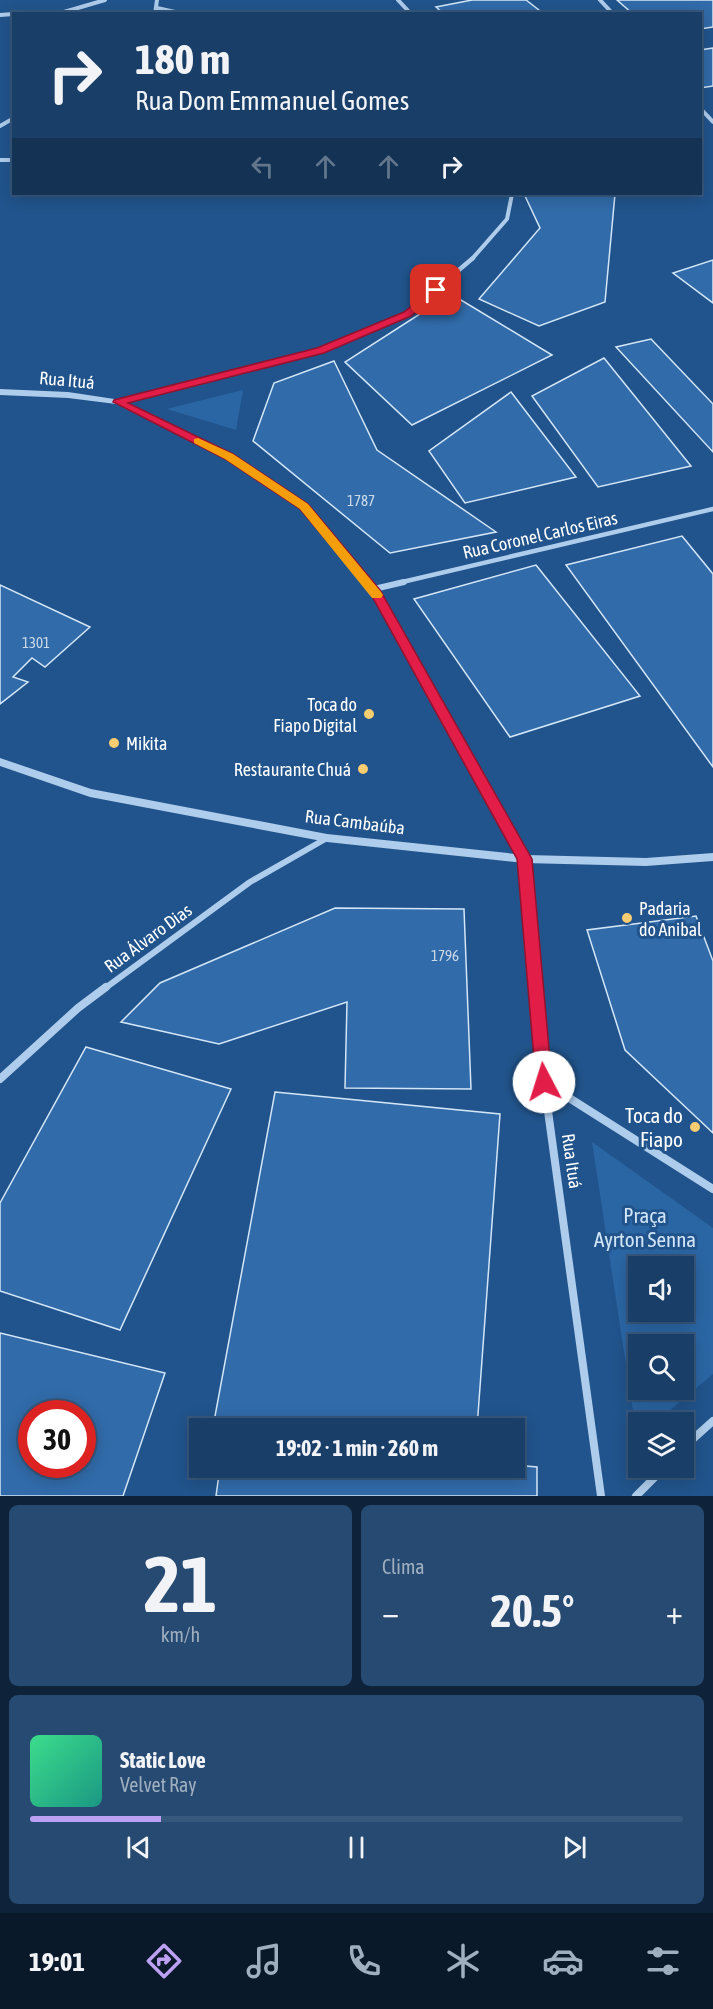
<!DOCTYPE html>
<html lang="pt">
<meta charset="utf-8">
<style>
:root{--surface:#193f69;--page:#264a71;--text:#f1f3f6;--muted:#9fafc0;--line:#37587d;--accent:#bca0f2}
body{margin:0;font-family:"Asap Condensed",sans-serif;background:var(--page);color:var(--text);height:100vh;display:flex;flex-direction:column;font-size:22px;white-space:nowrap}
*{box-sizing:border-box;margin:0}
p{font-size:20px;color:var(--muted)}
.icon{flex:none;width:33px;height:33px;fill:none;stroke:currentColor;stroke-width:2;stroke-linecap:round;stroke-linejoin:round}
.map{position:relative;height:1496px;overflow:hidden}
.drawer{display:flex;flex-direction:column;gap:9px;padding:9px;background:#0e233a;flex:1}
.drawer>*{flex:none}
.guide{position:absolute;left:12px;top:12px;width:690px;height:183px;border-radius:0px;box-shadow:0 3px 15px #0003,0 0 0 2px var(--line);background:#193f69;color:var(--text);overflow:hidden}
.tools{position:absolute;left:628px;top:1256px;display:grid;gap:12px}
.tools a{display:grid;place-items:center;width:66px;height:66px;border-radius:0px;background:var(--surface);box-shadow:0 3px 15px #0003,0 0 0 2px var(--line);font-size:30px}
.speed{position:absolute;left:18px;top:1400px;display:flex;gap:12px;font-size:30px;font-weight:700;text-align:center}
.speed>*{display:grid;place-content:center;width:78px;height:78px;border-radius:50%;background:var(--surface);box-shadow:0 3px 15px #0003,0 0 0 2px var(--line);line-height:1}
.speed .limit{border:9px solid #d22;background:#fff;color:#111}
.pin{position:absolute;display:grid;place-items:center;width:51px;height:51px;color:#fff;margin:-26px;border-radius:12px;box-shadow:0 3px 9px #0006}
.me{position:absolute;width:66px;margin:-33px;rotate:355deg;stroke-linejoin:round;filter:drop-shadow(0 0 4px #0008)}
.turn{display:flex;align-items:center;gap:21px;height:126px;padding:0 24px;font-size:27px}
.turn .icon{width:78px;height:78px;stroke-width:2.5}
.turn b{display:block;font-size:42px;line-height:51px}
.lanes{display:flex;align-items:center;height:57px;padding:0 24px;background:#0003;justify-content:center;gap:30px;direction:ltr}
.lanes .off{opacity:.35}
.big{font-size:45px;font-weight:700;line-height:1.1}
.drawer .widget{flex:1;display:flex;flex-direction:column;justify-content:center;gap:9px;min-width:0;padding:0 21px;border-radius:9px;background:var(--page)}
.drawer .dial{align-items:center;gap:0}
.dial b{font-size:78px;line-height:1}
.song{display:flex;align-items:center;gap:18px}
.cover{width:72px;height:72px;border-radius:9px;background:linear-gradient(135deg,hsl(150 70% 55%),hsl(170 70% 35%))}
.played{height:6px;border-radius:3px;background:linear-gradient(90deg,var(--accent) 20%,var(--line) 20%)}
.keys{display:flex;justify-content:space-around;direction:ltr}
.heat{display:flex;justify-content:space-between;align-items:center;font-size:33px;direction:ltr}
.drawer .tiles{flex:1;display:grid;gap:9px;grid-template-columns:1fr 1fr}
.widget:last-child{grid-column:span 2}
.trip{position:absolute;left:189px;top:1418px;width:336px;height:60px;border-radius:0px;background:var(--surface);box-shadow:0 3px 15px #0003,0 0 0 2px var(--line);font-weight:700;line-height:60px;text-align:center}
.tab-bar{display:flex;height:96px;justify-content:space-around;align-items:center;background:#0a192a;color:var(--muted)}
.tab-bar .icon{width:42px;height:42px}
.tab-bar .selected{color:var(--accent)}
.tab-bar b{font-size:27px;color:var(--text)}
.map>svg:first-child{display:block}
.green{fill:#2b66a4;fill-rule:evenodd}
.building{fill:#316ba9;stroke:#d3e6f8;stroke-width:1.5;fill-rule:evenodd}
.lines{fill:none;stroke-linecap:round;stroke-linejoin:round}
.minor-far3{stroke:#aecceb;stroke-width:4}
.minor-far2{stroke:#aecceb;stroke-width:4.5}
.minor-far1{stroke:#aecceb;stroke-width:6}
.minor{stroke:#aecceb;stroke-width:8}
.tertiary{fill:#aecceb;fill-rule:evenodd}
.route{fill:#e11d48;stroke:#92132f;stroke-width:1.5}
.slow{fill:#f59e0b}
.poi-dot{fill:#f8cc70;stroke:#21548c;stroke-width:2}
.labels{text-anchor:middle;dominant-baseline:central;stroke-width:6;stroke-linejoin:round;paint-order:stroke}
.number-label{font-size:15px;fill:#ccdaea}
.street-label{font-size:18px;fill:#fff;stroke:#21548c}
.poi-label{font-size:18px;fill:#fff;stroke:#21548c;text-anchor:end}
.near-poi-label{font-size:21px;fill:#fff;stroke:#21548c;text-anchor:end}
.near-park-label{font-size:21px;fill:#d3e6f8;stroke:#21548c}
</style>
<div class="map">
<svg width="713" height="1496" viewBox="0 0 713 1496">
<rect width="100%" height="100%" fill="#21548c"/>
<!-- green -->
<path class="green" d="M243,390L236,430L167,409Z
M592,1142L713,1228V1374L656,1422H639L637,1437ZM639,1266H684V1311H639ZM639,1344H684V1389H639Z"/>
<!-- building -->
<path class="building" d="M472,0H526L544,14H444L436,7Z
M617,0H713V27L700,29V14H633Z
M713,48V86L700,88V50Z
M562,194H615L605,302L539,326L479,299L540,228L525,196Z
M713,260V303L673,273Z
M451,294L552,355L412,425L345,362Z
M651,339L713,404V452L616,347Z
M604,358L691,466L598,487L532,396Z
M334,361L377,450L496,532L390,553L253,441L274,383Z
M511,392L576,477L465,503L429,451Z
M682,536L713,574V767L566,565Z
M536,565L640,696L510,737L414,599Z
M0,585L90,627L45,667L32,658L13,677L28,682L0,704Z
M335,908L464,909L471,1089L345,1088L347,1002L219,1044L121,1022L160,983Z
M696,916L713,961V1133L625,1050L587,930Z
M86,1047L231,1089L120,1330L0,1291V1203Z
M275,1092L500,1114L477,1428L213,1427Z
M0,1333L165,1373L123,1496H0ZM32,1413H82V1464H32Z
M514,1465L537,1467V1496H216L220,1467H514Z"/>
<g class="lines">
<!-- minor-far3 -->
<path class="minor-far3" d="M398,0L411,14
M600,0L613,14
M157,8L184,14
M26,14L64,12L105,0
M155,14L157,0
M0,15L14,14
M700,108L713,122
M0,126L14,118
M0,160H14
M286,194H361
M472,259L507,219L512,194"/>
<!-- minor-far2 -->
<path class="minor-far2" d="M118,402L320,351L407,314L473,258
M398,583L713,509"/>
<!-- minor-far1 -->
<path class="minor-far1" d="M374,589L404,582
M524,859L536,989
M104,989L250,882L327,838"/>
<!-- minor -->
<path class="minor" d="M536,987L544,1082L601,1496
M0,1079L78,1008L106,987
M544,1082L713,1189
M684,1447L713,1421
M636,1496L665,1467"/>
<!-- tertiary -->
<path class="tertiary" d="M0,389L68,392L121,400L232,454L307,505L379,589L527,855L646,858L713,853V861L646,866L524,863L327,842L90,797L0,766V758L91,789L327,834L516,854L370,591L301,509L226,458L116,404L68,398L0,395Z"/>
</g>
<!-- route -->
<path class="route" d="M433,288L442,290L411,316L324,353L128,403L233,454L308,504L380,590L532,859L552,1082L550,1087L544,1089L538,1087L536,1082L517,859L369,591L300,509L225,459L113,402L114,400L317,348L404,312Z"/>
<!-- slow -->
<path class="slow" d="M198,438L233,454L308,504L381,592L383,595L381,598H372L300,509L225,459L194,443V439Z"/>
<!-- markers -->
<g class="poi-dot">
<circle cx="369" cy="714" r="6"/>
<circle cx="114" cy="743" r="6"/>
<circle cx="363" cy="769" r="6"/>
<circle cx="627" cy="918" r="6"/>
<circle cx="695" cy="1127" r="6"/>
</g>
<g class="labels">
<!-- number labels -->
<g class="number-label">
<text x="361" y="500">1787</text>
<text x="36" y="642">1301</text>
<text x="445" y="955">1796</text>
</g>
<!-- street labels -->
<g class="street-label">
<text transform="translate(67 380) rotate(5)">Rua Ituá</text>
<text transform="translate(540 535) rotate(-13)">Rua Coronel Carlos Eiras</text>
<text transform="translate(355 822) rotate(7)">Rua Cambaúba</text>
<text transform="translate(148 938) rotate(-36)">Rua Álvaro Dias</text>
<text transform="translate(572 1161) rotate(82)">Rua Ituá</text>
</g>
<!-- poi labels -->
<g class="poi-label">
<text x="357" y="704">Toca do<tspan x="357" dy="21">Fiapo Digital</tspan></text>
<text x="126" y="743" text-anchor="start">Mikita</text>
<text x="351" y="769">Restaurante Chuá</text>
<text x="639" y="908" text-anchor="start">Padaria<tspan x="639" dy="21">do Anibal</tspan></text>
</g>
<!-- near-poi labels -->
<g class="near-poi-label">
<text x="683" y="1115">Toca do<tspan x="683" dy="24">Fiapo</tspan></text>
</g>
<!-- near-park labels -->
<g class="near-park-label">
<text x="645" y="1215">Praça<tspan x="645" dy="24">Ayrton Senna</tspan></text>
</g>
</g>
</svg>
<div class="tools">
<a><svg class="icon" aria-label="sound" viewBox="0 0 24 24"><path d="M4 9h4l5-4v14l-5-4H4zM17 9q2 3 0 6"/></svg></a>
<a><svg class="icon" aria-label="search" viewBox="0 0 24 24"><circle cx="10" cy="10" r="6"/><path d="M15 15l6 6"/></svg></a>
<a><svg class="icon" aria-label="layers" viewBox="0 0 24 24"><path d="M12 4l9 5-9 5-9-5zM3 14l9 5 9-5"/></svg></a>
</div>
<div class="speed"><div class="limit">30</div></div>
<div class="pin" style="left:436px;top:290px;background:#d93025"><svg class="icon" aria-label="arrive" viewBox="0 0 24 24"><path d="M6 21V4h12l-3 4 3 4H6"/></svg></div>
<svg class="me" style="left:544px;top:1082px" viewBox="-20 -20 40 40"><circle r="19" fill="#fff"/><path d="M0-13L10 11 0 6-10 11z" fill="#e11d48"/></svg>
<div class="trip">19:02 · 1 min · 260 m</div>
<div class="guide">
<div class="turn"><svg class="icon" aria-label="right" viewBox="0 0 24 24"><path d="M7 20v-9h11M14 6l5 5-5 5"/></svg><div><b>180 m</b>Rua Dom Emmanuel Gomes</div></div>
<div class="lanes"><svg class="icon off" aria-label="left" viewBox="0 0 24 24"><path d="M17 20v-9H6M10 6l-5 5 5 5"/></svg><svg class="icon off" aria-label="ahead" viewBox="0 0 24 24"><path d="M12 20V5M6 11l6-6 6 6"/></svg><svg class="icon off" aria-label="ahead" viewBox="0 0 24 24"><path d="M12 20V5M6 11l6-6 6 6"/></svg><svg class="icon" aria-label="right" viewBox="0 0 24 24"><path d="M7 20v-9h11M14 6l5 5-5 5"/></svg></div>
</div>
</div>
<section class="drawer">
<div class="tiles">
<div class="widget dial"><b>21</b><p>km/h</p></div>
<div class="widget"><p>Clima</p>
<div class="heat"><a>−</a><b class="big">20.5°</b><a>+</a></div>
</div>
<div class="widget">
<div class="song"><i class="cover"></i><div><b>Static Love</b><p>Velvet Ray</p></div></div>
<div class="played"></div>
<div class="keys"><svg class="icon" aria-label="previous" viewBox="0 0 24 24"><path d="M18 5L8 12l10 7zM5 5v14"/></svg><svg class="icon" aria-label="pause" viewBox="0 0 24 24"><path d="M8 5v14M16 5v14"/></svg><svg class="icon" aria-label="next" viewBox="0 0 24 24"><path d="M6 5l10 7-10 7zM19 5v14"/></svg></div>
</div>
</div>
</section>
<nav class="tab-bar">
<b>19:01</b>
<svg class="icon selected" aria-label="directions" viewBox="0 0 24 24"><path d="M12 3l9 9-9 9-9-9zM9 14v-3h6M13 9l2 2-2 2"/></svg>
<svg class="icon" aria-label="music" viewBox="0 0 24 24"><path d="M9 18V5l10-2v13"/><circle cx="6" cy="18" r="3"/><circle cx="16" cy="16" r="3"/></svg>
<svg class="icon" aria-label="phone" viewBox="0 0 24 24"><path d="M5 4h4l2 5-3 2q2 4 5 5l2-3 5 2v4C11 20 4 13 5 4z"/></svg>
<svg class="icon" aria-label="climate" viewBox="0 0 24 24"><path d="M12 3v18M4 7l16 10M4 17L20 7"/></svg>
<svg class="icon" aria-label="car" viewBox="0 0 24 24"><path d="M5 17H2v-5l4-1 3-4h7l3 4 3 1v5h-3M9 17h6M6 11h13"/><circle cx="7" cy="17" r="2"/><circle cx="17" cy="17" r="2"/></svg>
<svg class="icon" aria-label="filters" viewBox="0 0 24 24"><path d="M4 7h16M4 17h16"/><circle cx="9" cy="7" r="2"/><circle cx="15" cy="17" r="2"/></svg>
</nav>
